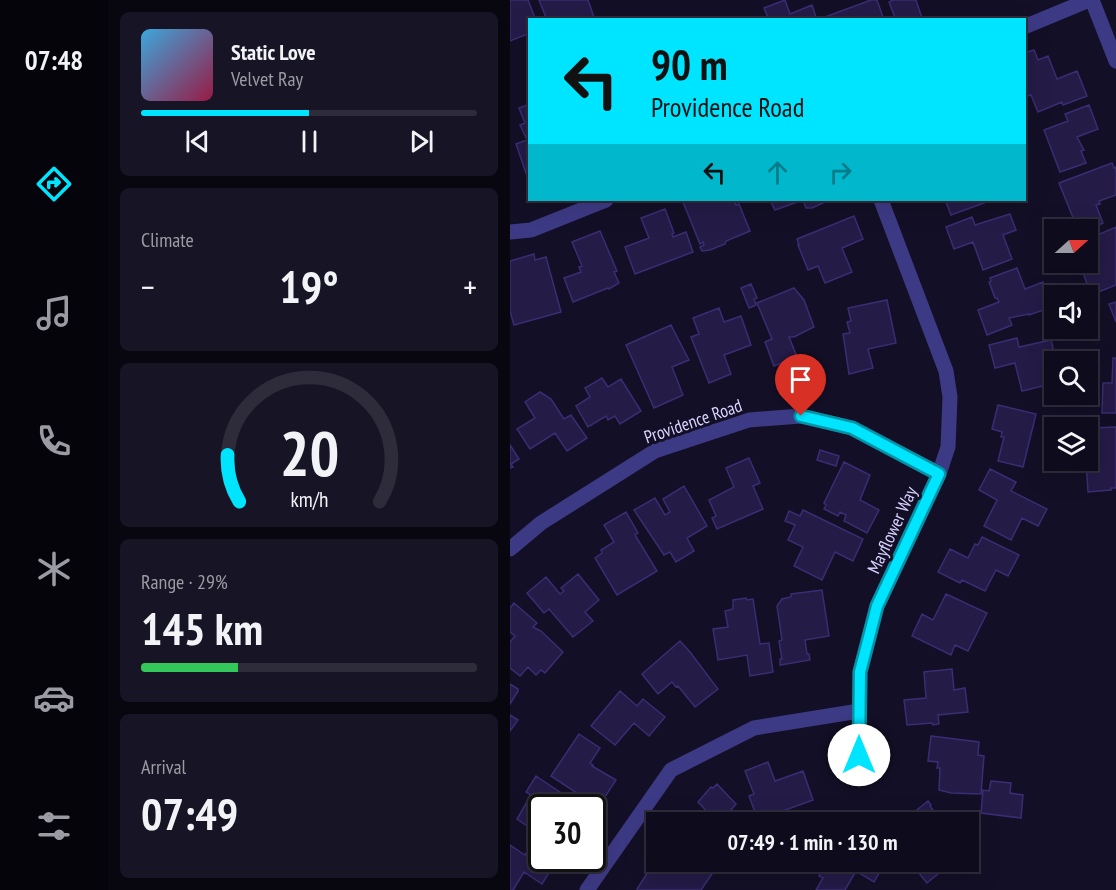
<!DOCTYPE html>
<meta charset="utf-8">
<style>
:root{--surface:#0e0b1c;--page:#171425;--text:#f1f3f6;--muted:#9b9ba3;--line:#2e2b3b;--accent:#00e5ff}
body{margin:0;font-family:"PT Sans Narrow",sans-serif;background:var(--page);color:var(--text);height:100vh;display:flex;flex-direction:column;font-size:22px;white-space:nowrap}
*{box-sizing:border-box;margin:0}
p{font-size:20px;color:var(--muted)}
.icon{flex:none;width:33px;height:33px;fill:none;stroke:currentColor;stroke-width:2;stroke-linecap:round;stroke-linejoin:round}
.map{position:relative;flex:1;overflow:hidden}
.side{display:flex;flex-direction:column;gap:12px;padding:12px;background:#08060f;width:402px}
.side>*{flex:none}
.banner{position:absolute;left:18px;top:18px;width:498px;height:183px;border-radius:0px;box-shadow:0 6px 24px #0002,0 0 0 2px var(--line);background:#00e5ff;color:#111;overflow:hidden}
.needle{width:39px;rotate:69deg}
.buttons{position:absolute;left:534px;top:219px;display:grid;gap:12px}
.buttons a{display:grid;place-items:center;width:54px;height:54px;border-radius:0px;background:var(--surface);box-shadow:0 6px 24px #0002,0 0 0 2px var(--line);font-size:30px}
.speed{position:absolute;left:18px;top:794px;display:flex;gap:12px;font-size:30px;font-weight:700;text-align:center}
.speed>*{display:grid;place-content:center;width:78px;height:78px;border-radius:50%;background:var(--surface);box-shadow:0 6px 24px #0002,0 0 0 2px var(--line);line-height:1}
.speed .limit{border:3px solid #111;border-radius:9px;background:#fff;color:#111}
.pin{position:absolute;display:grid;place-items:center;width:51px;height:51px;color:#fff;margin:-62px -26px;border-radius:50% 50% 50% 0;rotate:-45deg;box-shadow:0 0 6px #0007}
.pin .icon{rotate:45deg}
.me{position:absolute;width:66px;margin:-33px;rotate:0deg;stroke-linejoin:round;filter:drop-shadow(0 0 4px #0008)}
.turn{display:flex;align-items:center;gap:21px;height:126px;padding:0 24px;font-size:27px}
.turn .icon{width:78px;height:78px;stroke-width:2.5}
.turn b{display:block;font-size:42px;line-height:51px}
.lanes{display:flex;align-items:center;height:57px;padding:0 24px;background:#0003;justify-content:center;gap:30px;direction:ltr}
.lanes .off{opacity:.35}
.big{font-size:45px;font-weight:700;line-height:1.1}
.side .card{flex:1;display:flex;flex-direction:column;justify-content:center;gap:9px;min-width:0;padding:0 21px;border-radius:9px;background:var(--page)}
.side .dial{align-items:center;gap:0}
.dial svg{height:156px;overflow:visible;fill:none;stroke:var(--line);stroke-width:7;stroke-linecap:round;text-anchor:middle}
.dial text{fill:var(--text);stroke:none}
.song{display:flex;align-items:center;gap:18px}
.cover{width:72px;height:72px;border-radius:9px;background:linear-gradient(135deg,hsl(200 70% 55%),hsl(340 70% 35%))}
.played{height:6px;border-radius:3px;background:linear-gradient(90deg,var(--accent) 50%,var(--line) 50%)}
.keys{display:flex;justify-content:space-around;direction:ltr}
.heat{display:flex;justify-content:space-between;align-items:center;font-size:33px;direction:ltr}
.charge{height:9px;border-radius:4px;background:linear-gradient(90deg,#34c759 29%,var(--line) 0)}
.trip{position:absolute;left:136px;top:812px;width:333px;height:60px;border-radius:0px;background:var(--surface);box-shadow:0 6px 24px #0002,0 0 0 2px var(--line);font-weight:700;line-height:60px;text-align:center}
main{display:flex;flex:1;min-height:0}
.tabs{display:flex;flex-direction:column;width:108px;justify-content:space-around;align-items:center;background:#06040b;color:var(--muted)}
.tabs .icon{width:42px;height:42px}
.tabs .selected{color:var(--accent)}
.tabs b{font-size:27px;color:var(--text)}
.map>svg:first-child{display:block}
.building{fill:#241b47;stroke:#3b2d73;stroke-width:1.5}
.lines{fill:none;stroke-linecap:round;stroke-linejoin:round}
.street{stroke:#3d3a85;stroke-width:15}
.route-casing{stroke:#0095a6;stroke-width:15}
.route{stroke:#00e5ff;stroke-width:10}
.labels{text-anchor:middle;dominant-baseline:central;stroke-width:6;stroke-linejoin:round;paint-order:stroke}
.street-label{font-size:18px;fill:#d9d4ff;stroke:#130f26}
</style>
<main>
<nav class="tabs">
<b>07:48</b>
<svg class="icon selected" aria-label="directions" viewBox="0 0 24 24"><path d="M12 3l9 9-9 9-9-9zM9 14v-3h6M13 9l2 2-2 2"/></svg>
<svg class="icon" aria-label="music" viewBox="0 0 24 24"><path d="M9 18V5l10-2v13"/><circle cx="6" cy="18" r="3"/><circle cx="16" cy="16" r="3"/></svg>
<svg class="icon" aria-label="phone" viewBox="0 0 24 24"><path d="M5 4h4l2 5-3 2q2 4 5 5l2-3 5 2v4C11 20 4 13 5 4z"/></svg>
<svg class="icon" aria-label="climate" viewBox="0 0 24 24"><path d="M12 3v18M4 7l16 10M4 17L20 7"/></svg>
<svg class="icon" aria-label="car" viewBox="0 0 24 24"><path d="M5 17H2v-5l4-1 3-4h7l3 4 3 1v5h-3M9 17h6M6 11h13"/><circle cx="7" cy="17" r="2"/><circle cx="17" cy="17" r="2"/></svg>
<svg class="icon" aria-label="filters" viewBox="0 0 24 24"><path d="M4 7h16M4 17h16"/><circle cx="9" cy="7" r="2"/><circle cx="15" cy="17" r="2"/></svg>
</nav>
<section class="side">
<div class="card">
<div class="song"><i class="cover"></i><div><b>Static Love</b><p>Velvet Ray</p></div></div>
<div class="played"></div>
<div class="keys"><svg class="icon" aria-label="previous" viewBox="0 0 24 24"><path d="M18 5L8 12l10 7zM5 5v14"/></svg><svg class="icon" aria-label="pause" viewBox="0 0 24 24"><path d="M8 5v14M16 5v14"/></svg><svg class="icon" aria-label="next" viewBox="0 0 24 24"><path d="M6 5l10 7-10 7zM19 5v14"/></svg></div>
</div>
<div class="card"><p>Climate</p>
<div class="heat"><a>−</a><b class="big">19°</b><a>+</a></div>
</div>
<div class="card dial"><svg viewBox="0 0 100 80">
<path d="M14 69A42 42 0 1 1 86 69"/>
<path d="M14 69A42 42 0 0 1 8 45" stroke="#00e5ff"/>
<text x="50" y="56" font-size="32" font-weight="700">20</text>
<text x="50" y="72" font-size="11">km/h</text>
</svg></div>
<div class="card"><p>Range · 29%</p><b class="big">145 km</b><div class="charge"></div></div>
<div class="card"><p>Arrival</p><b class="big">07:49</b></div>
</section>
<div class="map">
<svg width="606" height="890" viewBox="0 0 606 890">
<rect width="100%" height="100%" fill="#130f26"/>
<!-- building -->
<path class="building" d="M0,0H18L25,18L20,20V33L0,41Z
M29,0H78L85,20H37Z
M275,0L280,14L302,5L307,20H259L254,8Z
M361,0H367L374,20H316L315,17Z
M383,0H406L412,18L407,20H386L379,2Z
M524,50L528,60L538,56L547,79L567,71L577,96L553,105L552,102L528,112L521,95L514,97V53Z
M20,104V174L17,176L6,144L17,140L10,125L15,123L9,108Z
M579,105L588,129L567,137L574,150L571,151L576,163L550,172L534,130L558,121L555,114Z
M602,163L604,168L606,167V195L589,201L590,204L586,205L593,223L578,230H568L549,183Z
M179,200H223L226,205L229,204L240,231L216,241L215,244L200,250L192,251L190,247L194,245L193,242L190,244L173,202Z
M260,200H319L302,208H296L293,200L265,210Z
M433,200H482L441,215L436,202H434Z
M155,209L164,233L162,234L163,237L176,232L183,252L125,274L115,247L139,238L131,218Z
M500,214L506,230L493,235L502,259L473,270L463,242L444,249L436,227L462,217L465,225Z
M344,216L353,239L332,248L342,272L315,283L308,266L298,270L288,245H289L287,239Z
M606,227V285L581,295L572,270L586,264L578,239Z
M90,231L107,271L104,272L109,283L99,289L98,288L63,302L54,278L71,272L69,267L72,266L62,242Z
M24,254L25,260L36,257L51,312L4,325L0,311V261Z
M507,268L515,289L533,282L542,307L519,315V314L499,318L502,325L477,335L468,310L489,302L487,298H485L479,282L481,281L480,278Z
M241,284L247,298L244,299L246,305L239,308L231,288Z
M284,288L294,300L304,327L284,337H279L287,357L264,366L255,342L262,339L247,303Z
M377,300L386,343L358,349L363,368L339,374L333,334L340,333L337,322L341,321L338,308Z
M606,302V322L599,304Z
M209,308L214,322L231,316L241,345L214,355L221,374L199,383L181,337L189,334L183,318Z
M161,325L179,360L162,367L173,395L144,408L116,345Z
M507,338L509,347L541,340L546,360L536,362L541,384L512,391L505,363L485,368L479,345Z
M603,358H606V413H592L593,383H602Z
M92,378L98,387L111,379L131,411L110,424L105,416L98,420L96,416L78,427L66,406L80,397L75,388Z
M30,392L41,399L54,419L61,415L77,438L57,451L45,433L20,449L7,429L25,418L15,402Z
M488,405L526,414L513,467L488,461L494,437H491L492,432L482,429Z
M606,427V488H601V490L578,492L576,460L578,449H584L582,428Z
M0,445L9,459L1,464L3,467L0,468Z
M310,450L329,456L326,466L307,460Z
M239,458L250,483L243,486L253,509L207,529L202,518L206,516L199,500L224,487L216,468Z
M334,462L360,475L350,500L369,510L357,533L334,521L336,515L330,512L328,516L314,509L316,505L314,503Z
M480,469L506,482L501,491L537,509L528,526L512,518L501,540L474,526L487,500L469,490Z
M174,486L197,526L177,538L184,551L166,562L160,552L154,555L124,510L145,498L155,515L160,512L153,499Z
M293,510L353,539L343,561L325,552L312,580L284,566L293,547L278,540L285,525L275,521L279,511L290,516Z
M116,512L128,533L125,535L147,571L107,595L85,558L92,553L91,550L104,542L94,525Z
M472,537L509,555L498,576L486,570L475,591L452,580L450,583L428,572L440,549L458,558L465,544L468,545Z
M68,574L89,600L75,612L83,621L63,637L39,609L34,613L17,593L36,577L50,594L54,591L51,588Z
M312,590L319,636L295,640L297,654H299L300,660L270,665V659H272L269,641L272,640L267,606L272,599L281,597V594Z
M436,594L477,613L458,651L445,645L441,655L402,636L412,614L423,620Z
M236,598L237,600L243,599L250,644L259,643L263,672L240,676L237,655L208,660L203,629L218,627L215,611L223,609V600Z
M4,603L27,623L23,627L31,631L53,652L35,673L31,670L26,675L18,667L10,676L0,668V642L5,636L0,632V608Z
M170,641L180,652L208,689L185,707L168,686L166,687L162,682L148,694L132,674Z
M442,669L444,690L455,688L458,712L428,715L429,724L423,725L422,723L397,725L394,700L416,698L414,672Z
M0,684L8,689V691L0,704Z
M110,691L127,706L133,699L155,717L139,736L124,723L105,745L81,726Z
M0,715L8,720L0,731Z
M69,734L90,748L80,763L83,765L82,766L106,780L87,809L78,803L79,801L41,776Z
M421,736L469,742L468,755L474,756L471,794L441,793L429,790L430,768H427L428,762L418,761Z
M258,762L265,781L293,771L303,800L248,820L239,796L244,794L235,771Z
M26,776L72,807H32V844L19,835L28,823L25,821L20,828L7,819L21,795L16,792Z
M481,781L501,783L500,793L513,795L511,818L471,813L473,790L479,791Z
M207,784L226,804L221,810L232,822H200L204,819L188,802L201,787L203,788Z
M418,801L421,805L420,806L431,821L394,822L393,821Z
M0,845L15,855L20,847L32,855V858H37L45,863L32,884L14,872L3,890H0Z
M147,858V861H178L189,868L192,863L204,871L191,890H128L127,889Z
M304,861H376L364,882L346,871L335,890H306L313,878L309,876L314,867Z
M399,861H430L435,868L417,883Z"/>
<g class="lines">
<!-- street -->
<path class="street" d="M582,0L606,61
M514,27L579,0
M0,232L21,230L96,200
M0,549L31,523L145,451L239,420L291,416L342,428L429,474
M359,777L349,755L350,672L367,606L429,474L438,447L440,397L436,371L371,200
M77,890L161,770L244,728L349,711"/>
</g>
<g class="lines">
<!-- route casing -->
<g class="route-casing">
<path id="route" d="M291,416L342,428L429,474L367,606L350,672L349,755"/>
</g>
<!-- route -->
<use href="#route" class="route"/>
</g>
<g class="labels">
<!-- street labels -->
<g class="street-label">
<text transform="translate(183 421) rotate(-19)">Providence Road</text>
<text transform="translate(382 530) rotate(-65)">Mayflower Way</text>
</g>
</g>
</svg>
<div class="buttons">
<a><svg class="needle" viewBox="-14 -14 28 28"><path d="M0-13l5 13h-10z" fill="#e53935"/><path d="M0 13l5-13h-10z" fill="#9b9ba3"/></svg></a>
<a><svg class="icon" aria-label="sound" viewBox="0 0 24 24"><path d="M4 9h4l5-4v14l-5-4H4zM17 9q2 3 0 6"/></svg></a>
<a><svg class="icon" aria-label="search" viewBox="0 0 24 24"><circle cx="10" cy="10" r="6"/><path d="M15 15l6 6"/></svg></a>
<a><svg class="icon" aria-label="layers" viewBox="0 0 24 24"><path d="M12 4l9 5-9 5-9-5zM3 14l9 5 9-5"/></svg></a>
</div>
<div class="speed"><div class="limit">30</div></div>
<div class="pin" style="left:291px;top:416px;background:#d93025"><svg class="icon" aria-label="arrive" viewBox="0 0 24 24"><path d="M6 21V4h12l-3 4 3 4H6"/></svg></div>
<svg class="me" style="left:349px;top:755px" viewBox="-20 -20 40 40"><circle r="19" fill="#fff"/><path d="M0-13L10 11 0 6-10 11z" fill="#00e5ff"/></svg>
<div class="trip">07:49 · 1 min · 130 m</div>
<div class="banner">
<div class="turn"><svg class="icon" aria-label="left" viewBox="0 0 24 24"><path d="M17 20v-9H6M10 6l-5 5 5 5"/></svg><div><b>90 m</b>Providence Road</div></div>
<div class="lanes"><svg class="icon" aria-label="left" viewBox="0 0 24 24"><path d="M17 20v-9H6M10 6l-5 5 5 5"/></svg><svg class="icon off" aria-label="ahead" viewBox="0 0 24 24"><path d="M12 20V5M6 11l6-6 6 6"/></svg><svg class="icon off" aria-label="right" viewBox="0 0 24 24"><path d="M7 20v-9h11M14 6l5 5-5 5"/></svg></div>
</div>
</div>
</main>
